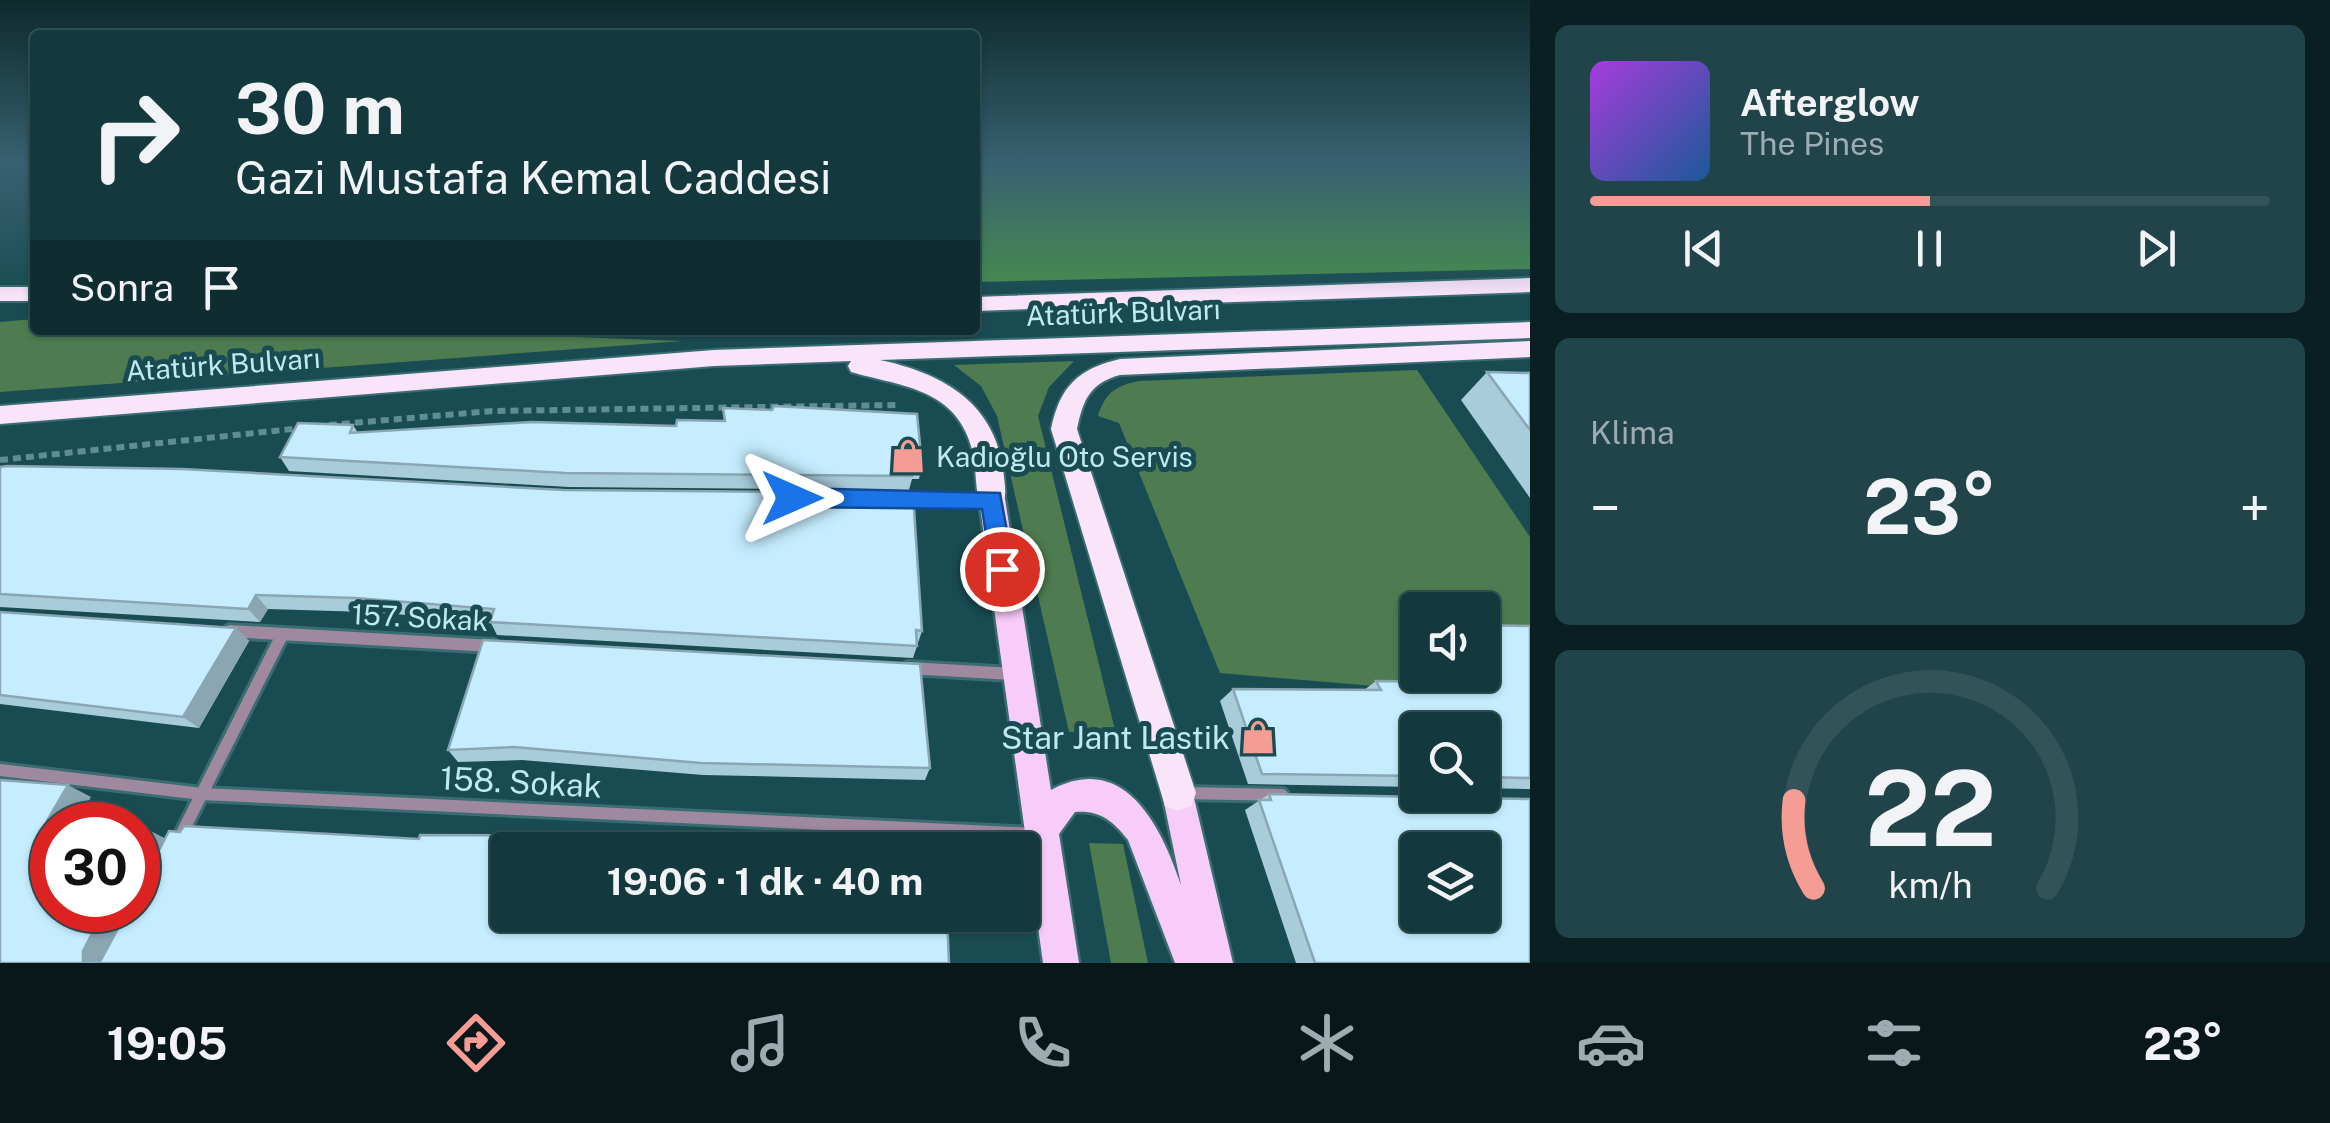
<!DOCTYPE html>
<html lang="tr">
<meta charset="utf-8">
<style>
:root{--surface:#13393e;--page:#204449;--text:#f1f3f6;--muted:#9dacb0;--line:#325358;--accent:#f59c94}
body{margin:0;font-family:"Public Sans",sans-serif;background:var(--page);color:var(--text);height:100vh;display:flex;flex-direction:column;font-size:38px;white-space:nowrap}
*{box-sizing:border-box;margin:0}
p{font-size:32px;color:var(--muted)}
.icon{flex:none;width:55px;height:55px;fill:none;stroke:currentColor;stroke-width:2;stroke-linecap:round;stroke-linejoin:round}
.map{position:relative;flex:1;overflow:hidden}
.details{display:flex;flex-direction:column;gap:25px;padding:25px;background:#0a1f22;width:800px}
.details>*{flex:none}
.top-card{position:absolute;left:30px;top:30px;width:950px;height:305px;border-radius:10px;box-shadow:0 2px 8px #0004,0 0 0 2px var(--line);background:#13393e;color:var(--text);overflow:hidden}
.controls{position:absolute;left:1400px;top:592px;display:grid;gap:20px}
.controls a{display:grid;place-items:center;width:100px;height:100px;border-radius:10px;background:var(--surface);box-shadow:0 2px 8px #0004,0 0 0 2px var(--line);font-size:50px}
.speed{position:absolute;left:30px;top:802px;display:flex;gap:20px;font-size:50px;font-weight:700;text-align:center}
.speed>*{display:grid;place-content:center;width:130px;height:130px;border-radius:50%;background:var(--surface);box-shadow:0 2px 8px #0004,0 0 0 2px var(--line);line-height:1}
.speed .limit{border:15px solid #d22;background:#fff;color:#111}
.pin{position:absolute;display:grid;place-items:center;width:85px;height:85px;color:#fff;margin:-42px;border:5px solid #fff;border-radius:50%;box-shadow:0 2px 10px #0007}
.me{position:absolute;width:110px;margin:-55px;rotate:90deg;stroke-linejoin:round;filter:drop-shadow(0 0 8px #0008)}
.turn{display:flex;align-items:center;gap:35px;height:210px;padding:0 40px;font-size:45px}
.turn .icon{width:130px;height:130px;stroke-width:2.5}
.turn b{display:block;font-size:70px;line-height:85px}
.then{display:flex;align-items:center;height:95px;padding:0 40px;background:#0003;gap:20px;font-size:38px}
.big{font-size:75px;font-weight:700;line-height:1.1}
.details .widget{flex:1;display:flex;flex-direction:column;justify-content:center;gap:15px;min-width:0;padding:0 35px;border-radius:15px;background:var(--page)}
.details .dial{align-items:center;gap:0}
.dial svg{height:260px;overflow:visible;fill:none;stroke:var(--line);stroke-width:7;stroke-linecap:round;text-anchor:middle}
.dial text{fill:var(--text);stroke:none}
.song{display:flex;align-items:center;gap:30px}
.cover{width:120px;height:120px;border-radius:15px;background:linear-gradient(135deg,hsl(280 70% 55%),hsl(210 70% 35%))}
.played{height:10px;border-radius:5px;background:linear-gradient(90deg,var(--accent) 50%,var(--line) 50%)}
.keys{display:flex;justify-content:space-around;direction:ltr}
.heat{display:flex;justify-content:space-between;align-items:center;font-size:55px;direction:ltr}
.trip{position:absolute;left:490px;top:832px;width:550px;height:100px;border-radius:10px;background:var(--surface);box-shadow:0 2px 8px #0004,0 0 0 2px var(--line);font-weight:700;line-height:100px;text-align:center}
.tab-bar{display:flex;height:160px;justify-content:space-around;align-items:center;background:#081719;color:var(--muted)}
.tab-bar .icon{width:70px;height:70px}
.tab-bar .selected{color:var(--accent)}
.tab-bar b{font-size:45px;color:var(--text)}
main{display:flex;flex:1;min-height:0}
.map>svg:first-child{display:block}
.green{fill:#4e7c50;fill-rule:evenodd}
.forest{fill:#478e4d}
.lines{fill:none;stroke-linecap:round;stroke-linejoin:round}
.minor-far1-casing{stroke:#3a6c71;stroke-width:15}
.minor-casing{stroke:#3a6c71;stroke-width:18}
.primary-casing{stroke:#3a6c71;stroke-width:5}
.trunk-casing{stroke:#3a6c71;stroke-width:4}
.path{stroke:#5e8e94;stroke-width:6;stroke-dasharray:8 5;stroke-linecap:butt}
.minor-far1{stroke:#9f899f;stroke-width:10}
.minor{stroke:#9f899f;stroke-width:12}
.primary{fill:#f8ccf9;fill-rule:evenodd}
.trunk{fill:#fae4fa;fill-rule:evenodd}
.wall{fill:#a9ccdb}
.shaded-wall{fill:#8aa6b2}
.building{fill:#c5edff;stroke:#8aa6b2;stroke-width:2.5;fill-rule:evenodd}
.route{fill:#1a73e8;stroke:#114b97;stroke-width:2.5}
.labels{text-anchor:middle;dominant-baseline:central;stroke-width:10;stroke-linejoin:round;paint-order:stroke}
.street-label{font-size:28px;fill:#bfeaef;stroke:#194c52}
.poi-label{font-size:28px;fill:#bfeaef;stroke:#194c52;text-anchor:start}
.near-poi-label{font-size:32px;fill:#bfeaef;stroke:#194c52;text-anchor:end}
.near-street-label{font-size:32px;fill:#bfeaef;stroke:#194c52}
</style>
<main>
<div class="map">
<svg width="1530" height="963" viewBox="0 0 1530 963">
<rect width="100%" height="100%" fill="#194c52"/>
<!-- green -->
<path class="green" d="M35,319V330H384L684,341L0,392V322Z
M1074,361L1049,387L1038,416L1115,730L1069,732L997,416L981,386L954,365Z
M1417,370L1530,537V695L1445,692L1220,673L1119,423L1098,416C1105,393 1115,386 1139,381ZM1418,610H1482V675H1418Z
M1089,843L1123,844L1148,963H1111Z"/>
<!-- forest -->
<path class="forest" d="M975,162H1530V269L975,282Z"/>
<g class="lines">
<!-- minor-far1 casing -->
<g class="minor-far1-casing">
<path id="minor-far1" d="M901,498L989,499"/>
</g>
<!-- minor casing -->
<g class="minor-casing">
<path id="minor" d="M230,631L493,646
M909,668L1012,674
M0,770L202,794L1035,834
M1184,793L1282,795
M180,837L282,635"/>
</g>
<!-- primary casing -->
<g class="primary-casing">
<path id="primary" d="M992,489L1001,492L1005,499L1051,790C1125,750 1162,828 1181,885L1162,793L1166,781L1178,777L1190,781L1233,963H1175L1128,840C1113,821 1100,810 1075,812L1059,834L1079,963H1043L979,499L983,492Z"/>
</g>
<!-- trunk casing -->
<g class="trunk-casing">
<path id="trunk" d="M1530,278V292L975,311V297Z
M0,287H35V301H0Z
M1530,322V338L880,360C941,373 993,401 1003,468C1004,481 1008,495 1002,507L992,510L982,507C974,491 977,471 973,453C958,388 903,387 851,372L848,366L851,361L714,366L0,424V406L714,350Z
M1530,341V357L1120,375C1090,383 1083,400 1077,429L1196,793L1191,806L1178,811L1165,806L1051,429C1060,386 1078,369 1120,359Z"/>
</g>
<!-- path -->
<path class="path" d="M329,425L492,411L896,405
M0,460L302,428"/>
<!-- minor-far1 -->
<use href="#minor-far1" class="minor-far1"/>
<!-- minor -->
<use href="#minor" class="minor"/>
<!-- primary -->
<use href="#primary" class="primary"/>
<!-- trunk -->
<use href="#trunk" class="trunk"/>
</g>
<!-- wall -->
<path class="wall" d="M1487,372L1530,373V498L1461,400Z
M353,425L358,433L922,465L919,479H912L909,490L569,487L289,471L280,457Z
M0,467L922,631L913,658L497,635L490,621L366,612L268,609L260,622L0,607Z
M0,612L236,628L249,641L199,728L0,704Z
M1530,626V789L1482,788V730H1418V787L1248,784L1220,701L1233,689L1364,690L1376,681L1446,682L1442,675H1482Z
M920,664L930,768L925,780L703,775L522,760L458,762L448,750Z
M1269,794L1530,963H1296L1245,810Z"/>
<!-- shaded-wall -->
<path class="shaded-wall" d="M256,595L268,609L260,622L248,609Z
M236,628L249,641L199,728L183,717Z
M68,785L91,797L76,825L47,821Z
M147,829L168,840L138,900V847Z
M104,910H132L108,963H87L83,961V951Z"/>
<!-- building -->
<path class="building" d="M1487,372L1530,373V430Z
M774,406L917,414L922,465H912V476L565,473L280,457L298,423L353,425L350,433L532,422L676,426L677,420L725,421L723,408L772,410Z
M7,466L182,469L564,490L913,493L922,631L916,630L917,646L490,622L494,609L356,598L256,595L248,609L0,594V467Z
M0,612L236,628L183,717L0,695Z
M1482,625L1530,626V778L1482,777V730H1418V776L1262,774L1233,689L1381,690L1376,681L1471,682L1467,675H1482Z
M483,640L920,664L930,768L701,763L514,747L448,750Z
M0,780L68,785L47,821L97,825H52V910H104L83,951V961L87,963H0Z
M1269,794L1530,799V963H1315L1259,800H1271ZM1418,850H1482V915H1418Z
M184,826L419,839L420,835L764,836L943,850H508V915H947L949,963H97L101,960L128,910H138V891L169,831L180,832Z
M138,828L147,829L138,847Z"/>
<!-- sky -->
<linearGradient id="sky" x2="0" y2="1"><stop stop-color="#0e2a2d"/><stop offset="0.55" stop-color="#386171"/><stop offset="1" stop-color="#386171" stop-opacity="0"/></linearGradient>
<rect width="1530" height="297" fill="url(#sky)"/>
<!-- route -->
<path class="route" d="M792,488L1000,493L1014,569L1011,577L1002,580L993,577L982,509L792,507L781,498Z"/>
<!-- icons -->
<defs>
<g id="shop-bare" transform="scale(2.7)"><path d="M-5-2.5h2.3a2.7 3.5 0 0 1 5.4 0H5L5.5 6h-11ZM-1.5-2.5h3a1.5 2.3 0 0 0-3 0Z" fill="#f59c94" stroke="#194c52" stroke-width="2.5" paint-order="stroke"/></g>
</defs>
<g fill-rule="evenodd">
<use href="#shop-bare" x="908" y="456"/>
<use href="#shop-bare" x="1258" y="737"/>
</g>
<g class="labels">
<!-- street labels -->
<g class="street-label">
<text transform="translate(1123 312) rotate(-2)">Atatürk Bulvarı</text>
<text transform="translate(223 364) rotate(-4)">Atatürk Bulvarı</text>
<text transform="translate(420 617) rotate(3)">157. Sokak</text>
</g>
<!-- poi labels -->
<g class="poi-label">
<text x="936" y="456">Kadıoğlu Oto Servis</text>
</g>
<!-- near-poi labels -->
<g class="near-poi-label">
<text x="1230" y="737">Star Jant Lastik</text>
</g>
<!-- near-street labels -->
<g class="near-street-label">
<text transform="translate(521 782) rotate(3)">158. Sokak</text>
</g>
</g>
</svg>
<div class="controls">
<a><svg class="icon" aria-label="sound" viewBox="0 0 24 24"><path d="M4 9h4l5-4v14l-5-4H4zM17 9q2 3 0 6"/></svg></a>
<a><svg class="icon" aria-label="search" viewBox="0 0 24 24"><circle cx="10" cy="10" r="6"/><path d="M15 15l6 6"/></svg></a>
<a><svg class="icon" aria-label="layers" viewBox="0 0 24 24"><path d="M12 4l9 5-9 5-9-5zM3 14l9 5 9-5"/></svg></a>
</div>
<div class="speed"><div class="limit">30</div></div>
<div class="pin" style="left:1002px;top:569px;background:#d93025"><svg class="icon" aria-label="arrive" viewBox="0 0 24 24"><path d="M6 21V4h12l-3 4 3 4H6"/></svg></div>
<svg class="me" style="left:792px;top:498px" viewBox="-20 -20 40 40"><path d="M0-17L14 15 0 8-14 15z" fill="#1a73e8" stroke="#fff" stroke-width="4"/></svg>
<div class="trip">19:06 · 1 dk · 40 m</div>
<div class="top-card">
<div class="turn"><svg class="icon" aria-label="right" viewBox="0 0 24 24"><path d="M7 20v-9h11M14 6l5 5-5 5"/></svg><div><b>30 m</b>Gazi Mustafa Kemal Caddesi</div></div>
<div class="then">Sonra<svg class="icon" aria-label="arrive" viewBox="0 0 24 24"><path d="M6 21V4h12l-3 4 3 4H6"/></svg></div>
</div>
</div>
<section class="details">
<div class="widget">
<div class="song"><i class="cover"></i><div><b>Afterglow</b><p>The Pines</p></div></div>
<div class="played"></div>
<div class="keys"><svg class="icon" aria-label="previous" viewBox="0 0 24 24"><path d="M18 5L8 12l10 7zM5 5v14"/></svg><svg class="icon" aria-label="pause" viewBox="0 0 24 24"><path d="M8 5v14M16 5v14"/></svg><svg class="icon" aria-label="next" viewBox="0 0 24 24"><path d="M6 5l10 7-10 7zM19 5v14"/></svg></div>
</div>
<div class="widget"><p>Klima</p>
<div class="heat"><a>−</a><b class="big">23°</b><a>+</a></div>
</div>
<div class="widget dial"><svg viewBox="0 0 100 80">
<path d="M14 69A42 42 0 1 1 86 69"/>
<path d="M14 69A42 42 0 0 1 8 42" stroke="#f59c94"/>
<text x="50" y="56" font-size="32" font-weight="700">22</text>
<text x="50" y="72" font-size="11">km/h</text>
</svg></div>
</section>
</main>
<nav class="tab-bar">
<b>19:05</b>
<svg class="icon selected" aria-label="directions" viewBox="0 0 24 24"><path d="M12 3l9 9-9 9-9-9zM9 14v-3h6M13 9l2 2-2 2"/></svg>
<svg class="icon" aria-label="music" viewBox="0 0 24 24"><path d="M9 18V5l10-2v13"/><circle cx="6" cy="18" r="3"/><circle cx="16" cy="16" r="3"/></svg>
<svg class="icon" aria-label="phone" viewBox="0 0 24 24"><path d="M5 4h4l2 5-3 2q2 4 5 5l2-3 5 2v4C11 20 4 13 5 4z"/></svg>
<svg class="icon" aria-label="climate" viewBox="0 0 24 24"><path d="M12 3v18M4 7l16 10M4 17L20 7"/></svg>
<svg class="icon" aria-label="car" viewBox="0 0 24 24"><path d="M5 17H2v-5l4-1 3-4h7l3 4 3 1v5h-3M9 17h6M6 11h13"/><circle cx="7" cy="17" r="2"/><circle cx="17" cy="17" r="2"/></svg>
<svg class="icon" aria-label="filters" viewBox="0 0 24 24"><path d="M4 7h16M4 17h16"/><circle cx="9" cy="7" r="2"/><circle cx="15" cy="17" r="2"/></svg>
<b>23°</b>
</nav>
